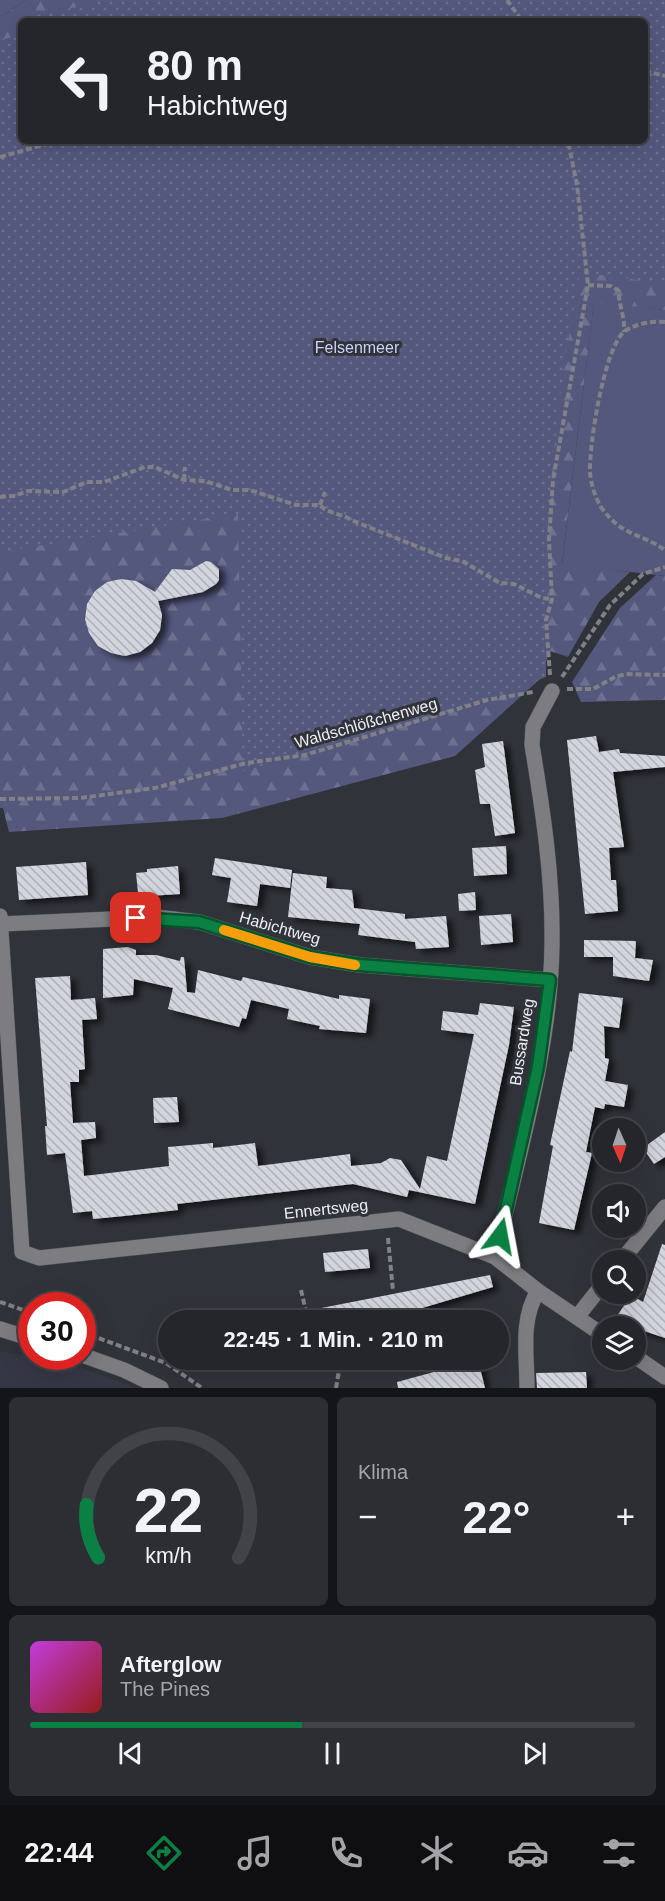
<!DOCTYPE html>
<html lang="de">
<meta charset="utf-8">
<style>
:root{--surface:#25262c;--page:#2d2e34;--text:#f1f3f6;--muted:#a3a5a9;--line:#424348;--accent:#0b8043}
body{margin:0;font-family:Helvetica,sans-serif;background:var(--page);color:var(--text);height:100vh;display:flex;flex-direction:column;font-size:22px;white-space:nowrap}
*{box-sizing:border-box;margin:0}
p{font-size:20px;color:var(--muted)}
.icon{flex:none;width:33px;height:33px;fill:none;stroke:currentColor;stroke-width:2;stroke-linecap:round;stroke-linejoin:round}
.map{position:relative;height:1388px;overflow:hidden}
.drawer{display:flex;flex-direction:column;gap:9px;padding:9px;background:#141518;flex:1}
.drawer>*{flex:none}
.hud{position:absolute;left:18px;top:18px;width:630px;height:126px;border-radius:9px;box-shadow:0 6px 24px #0002,0 0 0 2px var(--line);background:#25262c;color:var(--text);overflow:hidden}
.needle{width:39px;rotate:177deg}
.tools{position:absolute;left:592px;top:1118px;display:grid;gap:12px}
.tools a{display:grid;place-items:center;width:54px;height:54px;border-radius:50%;background:var(--surface);box-shadow:0 6px 24px #0002,0 0 0 2px var(--line);font-size:30px}
.speed{position:absolute;left:18px;top:1292px;display:flex;gap:12px;font-size:30px;font-weight:700;text-align:center}
.speed>*{display:grid;place-content:center;width:78px;height:78px;border-radius:50%;background:var(--surface);box-shadow:0 6px 24px #0002,0 0 0 2px var(--line);line-height:1}
.speed .limit{border:9px solid #d22;background:#fff;color:#111}
.pin{position:absolute;display:grid;place-items:center;width:51px;height:51px;color:#fff;margin:-26px;border-radius:12px;box-shadow:0 3px 9px #0006}
.me{position:absolute;width:66px;margin:-33px;rotate:13deg;stroke-linejoin:round;filter:drop-shadow(0 0 4px #0008)}
.turn{display:flex;align-items:center;gap:21px;height:126px;padding:0 30px;font-size:27px}
.turn .icon{width:78px;height:78px;stroke-width:2.5}
.turn b{display:block;font-size:42px;line-height:51px}
.big{font-size:45px;font-weight:600;line-height:1.1}
.drawer .card{flex:1;display:flex;flex-direction:column;justify-content:center;gap:9px;min-width:0;padding:0 21px;border-radius:9px;background:var(--page)}
.drawer .dial{align-items:center;gap:0}
.dial svg{height:156px;overflow:visible;fill:none;stroke:var(--line);stroke-width:7;stroke-linecap:round;text-anchor:middle}
.dial text{fill:var(--text);stroke:none}
.song{display:flex;align-items:center;gap:18px}
.cover{width:72px;height:72px;border-radius:9px;background:linear-gradient(135deg,hsl(290 70% 55%),hsl(0 70% 35%))}
.played{height:6px;border-radius:3px;background:linear-gradient(90deg,var(--accent) 45%,var(--line) 45%)}
.keys{display:flex;justify-content:space-around;direction:ltr}
.heat{display:flex;justify-content:space-between;align-items:center;font-size:33px;direction:ltr}
.drawer .tiles{flex:1;display:grid;gap:9px;grid-template-columns:1fr 1fr}
.card:last-child{grid-column:span 2}
.trip{position:absolute;left:158px;top:1310px;width:351px;height:60px;border-radius:30px;background:var(--surface);box-shadow:0 6px 24px #0002,0 0 0 2px var(--line);font-weight:600;line-height:60px;text-align:center}
.dock{display:flex;height:96px;justify-content:space-around;align-items:center;background:#0f0f12;color:var(--muted)}
.dock .icon{width:42px;height:42px}
.dock .active{color:var(--accent)}
.dock b{font-size:27px;color:var(--text)}
.map>svg:first-child{display:block}
.built{fill:#353745}
.grass{fill:#54587d}
.forest{fill:url(#forest-firs)}
.park{fill:url(#park-dots)}
.building{fill:url(#building-back-hatch);filter:url(#shadow)}
.lines{fill:none;stroke-linecap:round;stroke-linejoin:round}
.minor-casing{stroke:#4f5157;stroke-width:16}
.path{stroke:#808187;stroke-width:4;stroke-dasharray:6 3;stroke-linecap:butt}
.minor{stroke:#7d7d81;stroke-width:15}
.route-casing{stroke:#07532c;stroke-width:15}
.route{stroke:#0b8043;stroke-width:10}
.slow{stroke:#f59e0b;stroke-width:10}
.labels{text-anchor:middle;dominant-baseline:central;stroke-width:6;stroke-linejoin:round;paint-order:stroke}
.park-label{font-size:16px;fill:#cad0f8;stroke:#31333a}
.street-label{font-size:16px;fill:#ecedf2;stroke:#31333a}
</style>
<div class="map">
<svg width="665" height="1388" viewBox="0 0 665 1388">
<defs>
<pattern id="forest-firs" width="22" height="20" patternUnits="userSpaceOnUse" patternTransform="scale(1.5)"><rect width="22" height="20" fill="#54587d"/><path d="M5 1l3.5 6h-7zM16 11l3.5 6h-7z" fill="#6d7090"/></pattern>
<pattern id="park-dots" width="8" height="8" patternUnits="userSpaceOnUse" patternTransform="scale(1.5)"><rect width="8" height="8" fill="#54587d"/><path d="M2 2h.1M6 6h.1" fill="none" stroke="#6d7090" stroke-width="1.8" stroke-linecap="round"/></pattern>
<pattern id="building-back-hatch" width="6" height="6" patternUnits="userSpaceOnUse" patternTransform="scale(1.5)"><rect width="6" height="6" fill="#d2d4de"/><path d="M-1 5l2 2M0 0l6 6M5-1l2 2" fill="none" stroke="#afb1b9"/></pattern>
<filter id="shadow"><feDropShadow dx="6" dy="4" stdDeviation="3" flood-color="#0009"/></filter>
</defs>
<rect width="100%" height="100%" fill="#31333a"/>
<!-- built -->
<path class="built" d="M0,1351L74,1365L136,1388H0Z"/>
<!-- grass -->
<path class="grass" d="M0,0H26L0,17Z
M594,301L665,310V576L562,564Z"/>
<!-- forest -->
<path class="forest" d="M26,0H665V310L594,302L562,563L630,572L599,602L568,657L550,651L539,680L455,756L222,818L9,832L3,808H0V183L645,141V21H21V61L0,62V17Z
M656,575L665,576V700L581,702L572,682L620,608Z"/>
<!-- park -->
<path class="park" d="M96,0H665V284L580,272C569,332 559,392 554,453C547,527 547,603 546,677L468,708L243,771L238,514L0,552V40L21,35V141H645V21H38L37,15L97,3Z"/>
<!-- building -->
<path class="building" d="M206,561L211,562L219,569V580L216,584L203,592L158,601L162,615L160,630L152,643L140,652L125,656L111,653L98,646L89,633L85,619L87,604L95,591L107,582L121,579L136,581L155,592L172,569L190,570Z
M596,736L599,752L619,749L620,753L665,756V767L613,772L624,847L609,848L611,880H616L618,911L585,914L567,740Z
M503,741L515,833L495,836L490,804H480L475,770L485,767L482,744Z
M506,846L507,874L474,876L472,848Z
M215,858L292,870L290,888L260,884L257,906L227,902L231,878L212,875Z
M86,862L88,895L19,900L16,867Z
M178,866L180,894L148,896L138,893L136,873L147,872V869Z
M293,873L327,877L326,888L352,890L354,908L405,914V919L446,916L449,947L416,949L415,942L358,935L360,924L288,917Z
M475,892L476,910L459,911L458,894Z
M511,914L513,942L481,945L479,916Z
M584,940L636,941L635,958L653,960L649,981L613,976V957H584Z
M128,947L136,950V955H156L180,961L181,957H184L187,992L195,993L198,970L241,981L243,977L339,999V995L370,999L366,1033L319,1029L320,1026L287,1019L289,1009L251,1000L246,1019L242,1018L239,1027L168,1009L173,988L134,979L133,995L103,998V949Z
M70,976L71,1000L95,998L97,1019L82,1020L85,1069L79,1070V1082H70L73,1123L95,1122L96,1138L81,1140L84,1176L169,1166L168,1147L213,1143V1148L255,1143L258,1166L350,1154L351,1166L381,1163L390,1158L401,1160L420,1189L427,1156L447,1161L474,1034L441,1030L443,1011L478,1015L480,1003L514,1007L509,1045L475,1204L409,1190L407,1197L353,1184L177,1204L178,1210L124,1216L93,1219L92,1211L73,1213L65,1153L47,1155L45,1126H47L35,978Z
M579,993L623,998L619,1028L604,1026L605,1058L609,1059L605,1081L628,1085L624,1107L605,1104L604,1109L595,1107L586,1152L592,1153L574,1230L539,1223L553,1146L550,1145L570,1051L572,1052Z
M177,1097L179,1122L154,1123L153,1098Z
M665,1132V1157L654,1164L643,1148Z
M662,1244L665,1245V1338L641,1330L638,1335L636,1326H625L615,1319L631,1295L643,1302Z
M368,1249L370,1268L325,1272L323,1253Z
M490,1275L493,1287L412,1311L413,1320H302L301,1312Z
M478,1360L485,1388H398L397,1382Z
M586,1372L587,1388H537L536,1373Z"/>
<g class="lines">
<!-- minor casing -->
<g class="minor-casing">
<path id="minor" d="M0,916L22,1252L39,1258L399,1219L495,1257L538,1291L603,1335
M1,924L156,917L199,922L310,957L360,965L550,980
M495,1257C518,1155 551,1049 552,944C553,877 543,811 532,745L533,727L552,691
M622,1260L665,1207
M577,1317L603,1284
M0,1329L32,1339
M82,1355L124,1370L161,1388
M636,1357L665,1377
M527,1388C527,1355 520,1320 538,1291"/>
</g>
<!-- path -->
<path class="path" d="M507,0L522,21
M645,71L665,76
M0,157L58,141
M588,285L611,286L619,291C618,304 625,315 624,332
M665,322C652,321 637,323 625,331C604,347 589,445 590,472C591,484 595,497 601,507C622,537 641,533 665,550
M184,480L185,467
M0,497L14,496L28,491L63,492L87,482H104L145,467H155L184,480L205,481L232,490H250L296,505H320C328,514 341,513 351,520L446,558L462,561L500,583L514,584L542,598L552,599
M320,505L325,492
M550,675L546,620L552,599L549,539L553,480L588,285L577,185L568,141
M562,677L610,605L643,574L665,567
M567,689H593L615,677L626,674L665,675
M0,799L80,798L155,788L246,763L305,755L487,700L533,692
M388,1238L393,1291
M301,1290L308,1320
M0,1302L32,1313
M82,1332L166,1363L202,1388
M336,1388L341,1359"/>
<!-- minor -->
<use href="#minor" class="minor"/>
</g>
<g class="lines">
<!-- route casing -->
<g class="route-casing">
<path id="route" d="M136,918L199,922L310,957L360,965L550,980L538,1067L500,1236"/>
</g>
<!-- route -->
<use href="#route" class="route"/>
<!-- slow -->
<path class="slow" d="M224,930L310,957L355,965"/>
</g>
<g class="labels">
<!-- park labels -->
<g class="park-label">
<text x="357" y="347">Felsenmeer</text>
</g>
<!-- street labels -->
<g class="street-label">
<text transform="translate(366 723) rotate(-16)">Waldschlößchenweg</text>
<text transform="translate(280 928) rotate(16)">Habichtweg</text>
<text transform="translate(522 1042) rotate(-81)">Bussardweg</text>
<text transform="translate(326 1209) rotate(-6)">Ennertsweg</text>
</g>
</g>
</svg>
<div class="tools">
<a><svg class="needle" viewBox="-14 -14 28 28"><path d="M0-13l5 13h-10z" fill="#e53935"/><path d="M0 13l5-13h-10z" fill="#a3a5a9"/></svg></a>
<a><svg class="icon" aria-label="sound" viewBox="0 0 24 24"><path d="M4 9h4l5-4v14l-5-4H4zM17 9q2 3 0 6"/></svg></a>
<a><svg class="icon" aria-label="search" viewBox="0 0 24 24"><circle cx="10" cy="10" r="6"/><path d="M15 15l6 6"/></svg></a>
<a><svg class="icon" aria-label="layers" viewBox="0 0 24 24"><path d="M12 4l9 5-9 5-9-5zM3 14l9 5 9-5"/></svg></a>
</div>
<div class="speed"><div class="limit">30</div></div>
<div class="pin" style="left:136px;top:918px;background:#d93025"><svg class="icon" aria-label="arrive" viewBox="0 0 24 24"><path d="M6 21V4h12l-3 4 3 4H6"/></svg></div>
<svg class="me" style="left:500px;top:1236px" viewBox="-20 -20 40 40"><path d="M0-17L14 15 0 8-14 15z" fill="#0b8043" stroke="#fff" stroke-width="4"/></svg>
<div class="trip">22:45 · 1 Min. · 210 m</div>
<div class="hud">
<div class="turn"><svg class="icon" aria-label="left" viewBox="0 0 24 24"><path d="M17 20v-9H6M10 6l-5 5 5 5"/></svg><div><b>80 m</b>Habichtweg</div></div>
</div>
</div>
<section class="drawer">
<div class="tiles">
<div class="card dial"><svg viewBox="0 0 100 80">
<path d="M14 69A42 42 0 1 1 86 69"/>
<path d="M14 69A42 42 0 0 1 8 42" stroke="#0b8043"/>
<text x="50" y="56" font-size="32" font-weight="700">22</text>
<text x="50" y="72" font-size="11">km/h</text>
</svg></div>
<div class="card"><p>Klima</p>
<div class="heat"><a>−</a><b class="big">22°</b><a>+</a></div>
</div>
<div class="card">
<div class="song"><i class="cover"></i><div><b>Afterglow</b><p>The Pines</p></div></div>
<div class="played"></div>
<div class="keys"><svg class="icon" aria-label="previous" viewBox="0 0 24 24"><path d="M18 5L8 12l10 7zM5 5v14"/></svg><svg class="icon" aria-label="pause" viewBox="0 0 24 24"><path d="M8 5v14M16 5v14"/></svg><svg class="icon" aria-label="next" viewBox="0 0 24 24"><path d="M6 5l10 7-10 7zM19 5v14"/></svg></div>
</div>
</div>
</section>
<nav class="dock">
<b>22:44</b>
<svg class="icon active" aria-label="directions" viewBox="0 0 24 24"><path d="M12 3l9 9-9 9-9-9zM9 14v-3h6M13 9l2 2-2 2"/></svg>
<svg class="icon" aria-label="music" viewBox="0 0 24 24"><path d="M9 18V5l10-2v13"/><circle cx="6" cy="18" r="3"/><circle cx="16" cy="16" r="3"/></svg>
<svg class="icon" aria-label="phone" viewBox="0 0 24 24"><path d="M5 4h4l2 5-3 2q2 4 5 5l2-3 5 2v4C11 20 4 13 5 4z"/></svg>
<svg class="icon" aria-label="climate" viewBox="0 0 24 24"><path d="M12 3v18M4 7l16 10M4 17L20 7"/></svg>
<svg class="icon" aria-label="car" viewBox="0 0 24 24"><path d="M5 17H2v-5l4-1 3-4h7l3 4 3 1v5h-3M9 17h6M6 11h13"/><circle cx="7" cy="17" r="2"/><circle cx="17" cy="17" r="2"/></svg>
<svg class="icon" aria-label="filters" viewBox="0 0 24 24"><path d="M4 7h16M4 17h16"/><circle cx="9" cy="7" r="2"/><circle cx="15" cy="17" r="2"/></svg>
</nav>
